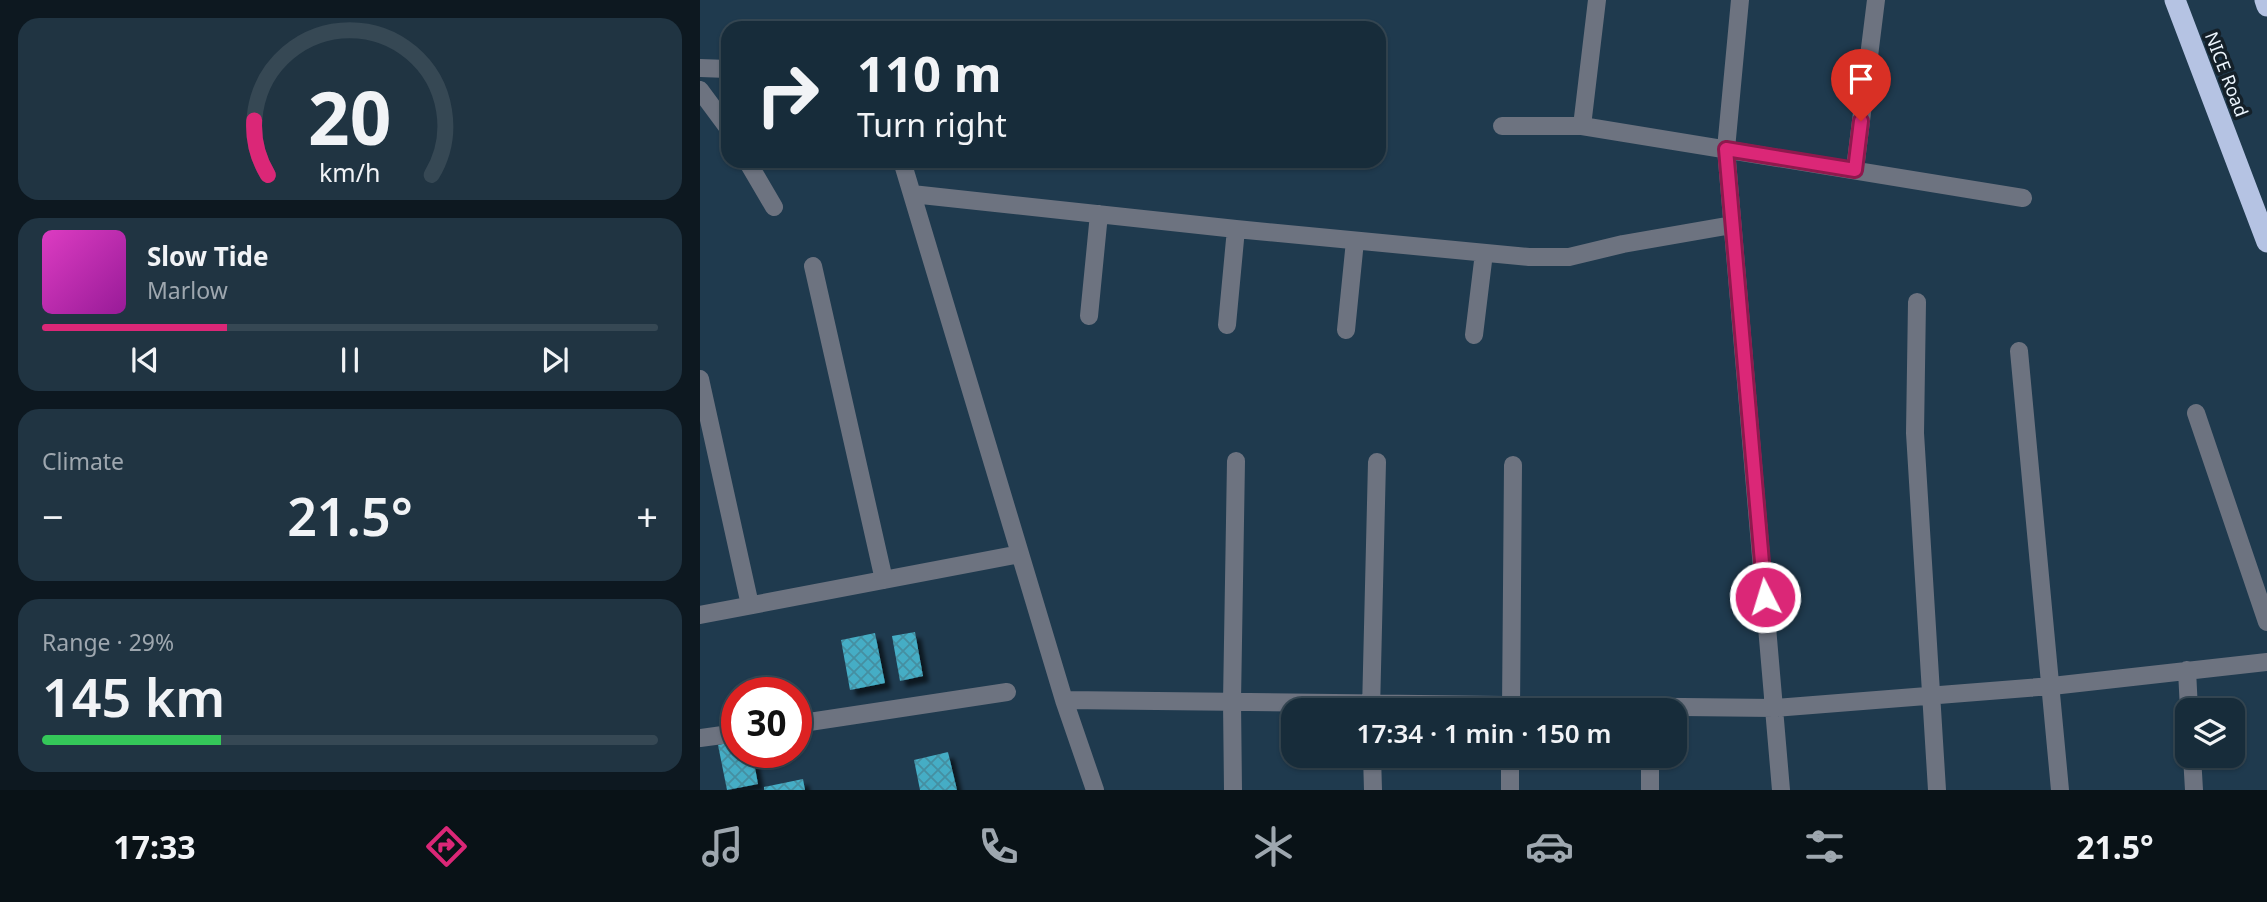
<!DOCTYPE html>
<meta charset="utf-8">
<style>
:root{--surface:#172c3a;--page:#203442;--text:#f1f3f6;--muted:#9ea7af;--line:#364854;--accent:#db2777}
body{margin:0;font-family:"Noto Sans",sans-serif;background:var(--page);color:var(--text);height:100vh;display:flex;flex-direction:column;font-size:26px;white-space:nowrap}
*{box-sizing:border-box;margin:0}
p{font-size:23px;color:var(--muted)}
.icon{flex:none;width:38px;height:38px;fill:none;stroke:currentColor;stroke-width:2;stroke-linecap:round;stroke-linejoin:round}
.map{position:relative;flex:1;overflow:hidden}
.panel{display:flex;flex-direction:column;gap:18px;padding:18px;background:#0d1820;width:700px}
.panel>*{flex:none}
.banner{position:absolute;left:21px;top:21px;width:665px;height:147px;border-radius:21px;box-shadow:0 2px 5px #0004,0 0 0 2px var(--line);background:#172c3a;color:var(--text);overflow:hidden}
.buttons{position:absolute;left:1475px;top:698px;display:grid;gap:14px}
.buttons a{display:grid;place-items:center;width:70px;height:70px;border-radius:14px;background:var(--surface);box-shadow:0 2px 5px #0004,0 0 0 2px var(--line);font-size:35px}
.speed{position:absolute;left:21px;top:677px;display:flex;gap:14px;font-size:35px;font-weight:700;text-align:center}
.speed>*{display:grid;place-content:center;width:91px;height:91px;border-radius:50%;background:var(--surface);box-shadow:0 2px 5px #0004,0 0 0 2px var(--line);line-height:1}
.speed .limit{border:10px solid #d22;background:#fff;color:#111}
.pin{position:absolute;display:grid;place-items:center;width:60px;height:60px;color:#fff;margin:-72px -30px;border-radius:50% 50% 50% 0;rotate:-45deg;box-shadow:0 0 7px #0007}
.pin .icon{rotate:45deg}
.me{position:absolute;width:77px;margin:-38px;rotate:355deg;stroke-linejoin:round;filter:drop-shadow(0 0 5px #0008)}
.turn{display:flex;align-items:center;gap:24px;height:147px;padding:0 21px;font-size:32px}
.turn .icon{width:91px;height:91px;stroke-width:2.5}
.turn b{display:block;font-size:49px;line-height:60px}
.big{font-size:52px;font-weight:600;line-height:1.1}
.panel .tile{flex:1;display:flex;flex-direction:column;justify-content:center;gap:10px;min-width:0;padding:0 24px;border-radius:21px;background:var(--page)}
.panel .dial{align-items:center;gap:0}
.dial svg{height:182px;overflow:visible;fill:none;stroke:var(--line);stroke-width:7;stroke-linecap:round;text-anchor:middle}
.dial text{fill:var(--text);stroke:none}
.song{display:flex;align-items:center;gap:21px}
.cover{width:84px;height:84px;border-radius:10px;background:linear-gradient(135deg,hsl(310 70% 55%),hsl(300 70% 35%))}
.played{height:7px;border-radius:4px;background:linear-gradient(90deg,var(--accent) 30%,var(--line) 30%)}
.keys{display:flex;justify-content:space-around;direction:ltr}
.heat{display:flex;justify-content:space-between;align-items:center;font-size:38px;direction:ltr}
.charge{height:10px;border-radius:5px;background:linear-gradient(90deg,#34c759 29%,var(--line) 0)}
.trip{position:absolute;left:581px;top:698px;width:406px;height:70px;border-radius:21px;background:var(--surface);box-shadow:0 2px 5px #0004,0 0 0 2px var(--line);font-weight:600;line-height:70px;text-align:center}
.dock{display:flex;height:112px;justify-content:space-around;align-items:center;background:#091217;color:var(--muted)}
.dock .icon{width:49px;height:49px}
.dock .current{color:var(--accent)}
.dock b{font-size:32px;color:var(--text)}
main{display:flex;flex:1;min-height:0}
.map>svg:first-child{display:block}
.building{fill:url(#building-cross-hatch);filter:url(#shadow)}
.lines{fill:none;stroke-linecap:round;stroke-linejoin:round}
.street{stroke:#6d7380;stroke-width:18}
.highway{stroke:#b5c3e3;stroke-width:21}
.route-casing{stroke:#8e194d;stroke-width:18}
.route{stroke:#db2777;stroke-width:12}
.labels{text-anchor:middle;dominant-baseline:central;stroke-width:7;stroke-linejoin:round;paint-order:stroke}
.street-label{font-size:18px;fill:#ecf5fd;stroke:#142029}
</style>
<main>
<section class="panel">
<div class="tile dial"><svg viewBox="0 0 100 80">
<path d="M14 69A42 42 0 1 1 86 69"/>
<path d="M14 69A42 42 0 0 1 8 45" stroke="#db2777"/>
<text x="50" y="56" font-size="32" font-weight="700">20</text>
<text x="50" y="72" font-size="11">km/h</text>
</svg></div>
<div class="tile">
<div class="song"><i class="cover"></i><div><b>Slow Tide</b><p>Marlow</p></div></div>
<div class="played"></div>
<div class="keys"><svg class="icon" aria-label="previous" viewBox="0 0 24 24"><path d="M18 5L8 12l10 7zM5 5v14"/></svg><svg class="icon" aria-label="pause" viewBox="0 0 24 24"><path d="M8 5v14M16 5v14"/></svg><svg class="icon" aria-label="next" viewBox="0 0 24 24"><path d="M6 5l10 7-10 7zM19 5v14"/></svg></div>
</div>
<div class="tile"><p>Climate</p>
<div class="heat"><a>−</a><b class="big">21.5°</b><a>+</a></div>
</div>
<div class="tile"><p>Range · 29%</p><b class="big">145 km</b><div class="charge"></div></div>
</section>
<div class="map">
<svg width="1567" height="790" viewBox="0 0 1567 790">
<defs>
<pattern id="building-cross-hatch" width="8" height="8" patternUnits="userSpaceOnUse" patternTransform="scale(1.75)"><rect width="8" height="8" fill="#44adc5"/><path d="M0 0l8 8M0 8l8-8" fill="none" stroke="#458fa1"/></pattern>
<filter id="shadow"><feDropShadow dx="6" dy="6" stdDeviation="2" flood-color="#0009"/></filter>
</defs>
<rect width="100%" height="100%" fill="#1f3a4e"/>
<!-- building -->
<path class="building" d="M215,632L223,676L200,681L192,636Z
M175,633L185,683L150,690L141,640Z
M37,741V752H52L58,784L27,790L18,745Z
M248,752L257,790H220L214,760Z
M103,779L105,790H64V787Z"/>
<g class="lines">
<!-- street -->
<path class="street" d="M1040,0L1026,149L1081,790
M0,68L28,69
M0,90L28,128
M802,126H882L1323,198
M882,126L897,0
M47,161L74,207
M202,161L364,700L395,790
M1155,169L1176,0
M212,194L536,229L829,257H869L923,244L1032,225
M113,266L184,580
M1217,302L1215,433L1237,790
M389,316L399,214
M527,325L536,229
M646,330L655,241
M774,335L784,253
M1319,351L1360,790
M0,379L50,605
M1496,413L1567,622
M0,615L320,554
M1487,670L1489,710
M364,700L1074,708L1352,686L1567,662
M671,710L677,462
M811,710L813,465
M96,724L307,692
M0,738L37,733
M672,756L673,790
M950,756V790
M1492,756L1494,790
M533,790L532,702L536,461
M810,790V756"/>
<!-- highway -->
<path class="highway" d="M1475,0L1567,242
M1565,0L1567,6"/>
</g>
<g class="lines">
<!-- route casing -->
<g class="route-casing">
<path id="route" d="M1065,597L1026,149L1155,170L1161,121"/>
</g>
<!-- route -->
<use href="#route" class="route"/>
</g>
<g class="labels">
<!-- street labels -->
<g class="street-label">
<text transform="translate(1527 74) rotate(69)">NICE Road</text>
</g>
</g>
</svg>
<div class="buttons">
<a><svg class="icon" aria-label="layers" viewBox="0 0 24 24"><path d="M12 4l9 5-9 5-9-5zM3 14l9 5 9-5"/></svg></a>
</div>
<div class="speed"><div class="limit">30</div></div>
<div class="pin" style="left:1161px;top:121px;background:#d93025"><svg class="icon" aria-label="arrive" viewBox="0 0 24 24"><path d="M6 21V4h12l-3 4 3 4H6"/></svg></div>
<svg class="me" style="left:1065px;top:597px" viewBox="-20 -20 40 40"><circle r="17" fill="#db2777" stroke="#fff" stroke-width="3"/><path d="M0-11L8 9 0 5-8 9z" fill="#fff"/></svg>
<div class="trip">17:34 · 1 min · 150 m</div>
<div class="banner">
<div class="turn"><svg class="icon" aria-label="right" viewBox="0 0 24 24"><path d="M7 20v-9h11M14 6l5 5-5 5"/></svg><div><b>110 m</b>Turn right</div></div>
</div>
</div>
</main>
<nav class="dock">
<b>17:33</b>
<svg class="icon current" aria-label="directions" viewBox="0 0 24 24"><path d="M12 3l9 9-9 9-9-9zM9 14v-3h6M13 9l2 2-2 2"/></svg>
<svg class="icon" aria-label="music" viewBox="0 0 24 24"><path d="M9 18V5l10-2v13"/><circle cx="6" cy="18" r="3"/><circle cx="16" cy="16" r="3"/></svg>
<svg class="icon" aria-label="phone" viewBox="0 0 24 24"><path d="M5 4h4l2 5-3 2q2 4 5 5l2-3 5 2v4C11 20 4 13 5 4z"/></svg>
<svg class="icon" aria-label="climate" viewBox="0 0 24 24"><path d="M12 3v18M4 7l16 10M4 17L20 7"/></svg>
<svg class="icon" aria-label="car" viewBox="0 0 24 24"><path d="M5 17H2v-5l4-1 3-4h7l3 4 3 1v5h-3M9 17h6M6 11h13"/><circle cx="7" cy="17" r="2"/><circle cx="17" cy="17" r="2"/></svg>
<svg class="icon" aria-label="filters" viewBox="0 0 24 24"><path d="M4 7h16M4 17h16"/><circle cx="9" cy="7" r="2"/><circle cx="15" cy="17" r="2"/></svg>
<b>21.5°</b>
</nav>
